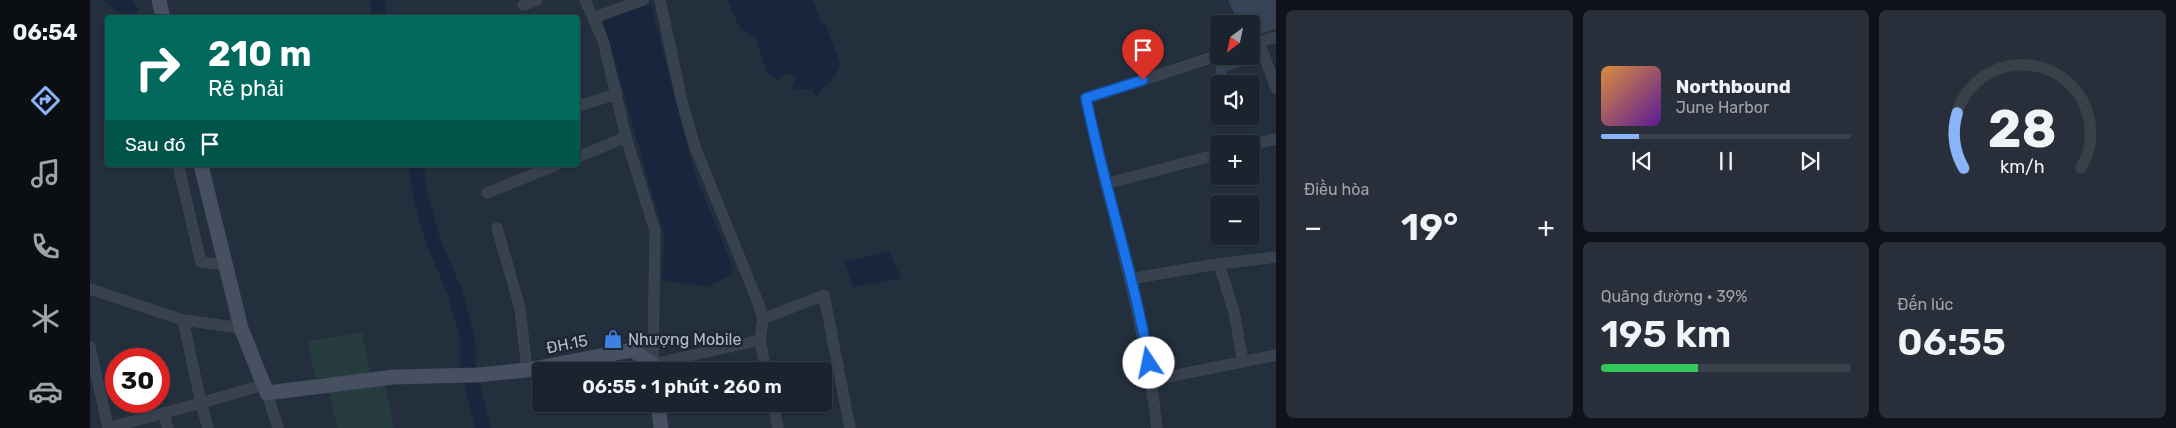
<!DOCTYPE html>
<html lang="vi">
<meta charset="utf-8">
<style>
:root{--surface:#1b232e;--page:#282f3a;--text:#f1f3f6;--muted:#a0a4aa;--line:#39404a;--accent:#8ab4f8}
body{margin:0;font-family:Rubik,sans-serif;background:var(--page);color:var(--text);height:100vh;display:flex;flex-direction:column;font-size:19px;white-space:nowrap}
*{box-sizing:border-box;margin:0}
p{font-size:16px;color:var(--muted)}
.icon{flex:none;width:28px;height:28px;fill:none;stroke:currentColor;stroke-width:2;stroke-linecap:round;stroke-linejoin:round}
.map{position:relative;flex:1;overflow:hidden}
.sheet{display:flex;flex-direction:column;gap:10px;padding:10px;background:#0f1319;width:900px}
.sheet>*{flex:none}
.hud{position:absolute;left:15px;top:15px;width:475px;height:152px;border-radius:5px;box-shadow:0 1px 4px #0004,0 0 0 1px var(--line);background:#00695c;color:#fff;overflow:hidden}
.needle{width:32px;rotate:213deg}
.controls{position:absolute;left:1120px;top:15px;display:grid;gap:10px}
.controls a{display:grid;place-items:center;width:50px;height:50px;border-radius:5px;background:var(--surface);box-shadow:0 1px 4px #0004,0 0 0 1px var(--line);font-size:25px}
.speed{position:absolute;left:15px;top:348px;display:flex;gap:10px;font-size:25px;font-weight:700;text-align:center}
.speed>*{display:grid;place-content:center;width:65px;height:65px;border-radius:50%;background:var(--surface);box-shadow:0 1px 4px #0004,0 0 0 1px var(--line);line-height:1}
.speed .limit{border:8px solid #d22;background:#fff;color:#111}
.pin{position:absolute;display:grid;place-items:center;width:42px;height:42px;color:#fff;margin:-51px -21px;border-radius:50% 50% 50% 0;rotate:-45deg;box-shadow:0 0 5px #0007}
.pin .icon{rotate:45deg}
.me{position:absolute;width:55px;margin:-28px;rotate:349deg;stroke-linejoin:round;filter:drop-shadow(0 0 4px #0008)}
.turn{display:flex;align-items:center;gap:18px;height:105px;padding:0 20px;font-size:22px}
.turn .icon{width:65px;height:65px;stroke-width:2.5}
.turn b{display:block;font-size:35px;line-height:42px}
.then{display:flex;align-items:center;height:48px;padding:0 20px;background:#0003;gap:10px;font-size:19px}
.big{font-size:38px;font-weight:600;line-height:1.1}
.sheet .card{flex:1;display:flex;flex-direction:column;justify-content:center;gap:8px;min-width:0;padding:0 18px;border-radius:8px;background:var(--page)}
.sheet .dial{align-items:center;gap:0}
.dial svg{height:130px;overflow:visible;fill:none;stroke:var(--line);stroke-width:7;stroke-linecap:round;text-anchor:middle}
.dial text{fill:var(--text);stroke:none}
.song{display:flex;align-items:center;gap:15px}
.cover{width:60px;height:60px;border-radius:8px;background:linear-gradient(135deg,hsl(30 70% 55%),hsl(270 70% 35%))}
.played{height:5px;border-radius:2px;background:linear-gradient(90deg,var(--accent) 15%,var(--line) 15%)}
.keys{display:flex;justify-content:space-around;direction:ltr}
.heat{display:flex;justify-content:space-between;align-items:center;font-size:28px;direction:ltr}
.charge{height:8px;border-radius:4px;background:linear-gradient(90deg,#34c759 39%,var(--line) 0)}
.sheet .tiles{flex:1;display:grid;gap:10px;grid-template-columns:repeat(3,1fr)}
.card:first-child{grid-row:span 2}
.trip{position:absolute;left:442px;top:362px;width:300px;height:50px;border-radius:5px;background:var(--surface);box-shadow:0 1px 4px #0004,0 0 0 1px var(--line);font-weight:600;line-height:50px;text-align:center}
main{display:flex;flex:1;min-height:0}
.tab-bar{display:flex;flex-direction:column;width:90px;justify-content:space-around;align-items:center;background:#0b0e12;color:var(--muted)}
.tab-bar .icon{width:35px;height:35px}
.tab-bar .active{color:var(--accent)}
.tab-bar b{font-size:22px;color:var(--text)}
.map>svg:first-child{display:block}
.green{fill:#263c3f}
.water{fill:#17263c}
.lines{fill:none;stroke-linecap:round;stroke-linejoin:round}
.river{stroke:#17263c;stroke-width:15}
.building{fill:#364354}
.street-casing{stroke:#414a57;stroke-width:11}
.secondary-casing{stroke:#414a57;stroke-width:15}
.street{stroke:#38414e;stroke-width:10}
.secondary{stroke:#465061;stroke-width:14}
.route-casing{stroke:#114b97;stroke-width:12}
.route{stroke:#1a73e8;stroke-width:9}
.labels{text-anchor:middle;dominant-baseline:central;stroke-width:5;stroke-linejoin:round;paint-order:stroke}
.poi-label{font-size:16px;fill:#b4bcc9;stroke:#1d2633;text-anchor:start}
.street-label{font-size:16px;fill:#b4bcc9;stroke:#1d2633}
</style>
<main>
<nav class="tab-bar">
<b>06:54</b>
<svg class="icon active" aria-label="directions" viewBox="0 0 24 24"><path d="M12 3l9 9-9 9-9-9zM9 14v-3h6M13 9l2 2-2 2"/></svg>
<svg class="icon" aria-label="music" viewBox="0 0 24 24"><path d="M9 18V5l10-2v13"/><circle cx="6" cy="18" r="3"/><circle cx="16" cy="16" r="3"/></svg>
<svg class="icon" aria-label="phone" viewBox="0 0 24 24"><path d="M5 4h4l2 5-3 2q2 4 5 5l2-3 5 2v4C11 20 4 13 5 4z"/></svg>
<svg class="icon" aria-label="climate" viewBox="0 0 24 24"><path d="M12 3v18M4 7l16 10M4 17L20 7"/></svg>
<svg class="icon" aria-label="car" viewBox="0 0 24 24"><path d="M5 17H2v-5l4-1 3-4h7l3 4 3 1v5h-3M9 17h6M6 11h13"/><circle cx="7" cy="17" r="2"/><circle cx="17" cy="17" r="2"/></svg>
</nav>
<div class="map">
<svg width="1186" height="428" viewBox="0 0 1186 428">
<rect width="100%" height="100%" fill="#242f3e"/>
<!-- green -->
<path class="green" d="M272,333L281,376L225,378L218,341Z
M294,382L304,428H247L240,392Z"/>
<!-- water -->
<path class="water" d="M14,0H42L49,10L40,17H33Z
M637,0H723L731,22L736,25L750,64C746,81 734,83 726,97L722,90L704,89L702,86L706,78L698,73L687,80L677,72L665,37L650,28Z
M561,4L604,172L642,265L641,275L617,287L572,280L574,235L513,20Z
M799,251L811,279L763,287L755,262Z"/>
<g class="lines">
<!-- river -->
<path class="river" d="M287,0L290,18
M326,165L330,194L343,241L364,290L378,340V369L393,428"/>
</g>
<!-- building -->
<path class="building" d="M1138,0H1186V29L1161,37V24H1149Z
M1136,56H1161L1162,63L1136,71L1140,84H1129L1125,64L1134,60Z"/>
<g class="lines">
<!-- street casing -->
<g class="street-casing">
<path id="street" d="M495,0L513,40L536,137L565,231L563,364L670,340
M570,0L592,102L605,147L669,305L673,319L670,340L676,371
M433,5L447,0
M504,21L511,15L553,0
M1169,42L1186,88
M1161,44L1186,37
M488,106L527,94
M1161,145L1186,139
M488,157L536,137
M88,165L111,262L135,265
M1015,184L1129,154
M397,193L466,165
M407,228L430,308L437,370
M1129,264L1144,312L1153,362
M1040,279L1121,265L1186,257
M0,289L93,320L151,328
M673,319L734,295L760,428
M93,320L111,403L173,385
M0,347L18,427
M542,350L563,344
M1062,380L1186,355
M177,393L188,428
M683,404L688,428
M73,413L78,428
M18,428L111,403L118,428
M1067,428C1055,316 1019,209 996,99L1129,55"/>
</g>
<!-- secondary casing -->
<g class="secondary-casing">
<path id="secondary" d="M69,0L73,18
M111,165L151,328L177,393L304,377L387,375L437,370L542,350L563,364L564,371
M568,404L571,428"/>
</g>
<!-- street -->
<use href="#street" class="street"/>
<!-- secondary -->
<use href="#secondary" class="secondary"/>
</g>
<g class="lines">
<!-- route casing -->
<g class="route-casing">
<path id="route" d="M1053,80L996,98C1014,187 1044,274 1059,363"/>
</g>
<!-- route -->
<use href="#route" class="route"/>
</g>
<!-- icons -->
<defs>
<g id="shop-bare" transform="scale(1.5)"><path d="M-5-2.5h2.3a2.7 3.5 0 0 1 5.4 0H5L5.5 6h-11ZM-1.5-2.5h3a1.5 2.3 0 0 0-3 0Z" fill="#3f7fe0" stroke="#1d2633" stroke-width="2.5" paint-order="stroke"/></g>
</defs>
<g fill-rule="evenodd">
<use href="#shop-bare" x="523" y="339"/>
</g>
<g class="labels">
<!-- poi labels -->
<g class="poi-label">
<text x="538" y="339">Nhượng Mobile</text>
</g>
<!-- street labels -->
<g class="street-label">
<text transform="translate(477 344) rotate(-11)">ĐH.15</text>
</g>
</g>
</svg>
<div class="controls">
<a><svg class="needle" viewBox="-14 -14 28 28"><path d="M0-13l5 13h-10z" fill="#e53935"/><path d="M0 13l5-13h-10z" fill="#a0a4aa"/></svg></a>
<a><svg class="icon" aria-label="sound" viewBox="0 0 24 24"><path d="M4 9h4l5-4v14l-5-4H4zM17 9q2 3 0 6"/></svg></a>
<a>+</a>
<a>−</a>
</div>
<div class="speed"><div class="limit">30</div></div>
<div class="pin" style="left:1053px;top:80px;background:#d93025"><svg class="icon" aria-label="arrive" viewBox="0 0 24 24"><path d="M6 21V4h12l-3 4 3 4H6"/></svg></div>
<svg class="me" style="left:1059px;top:363px" viewBox="-20 -20 40 40"><circle r="19" fill="#fff"/><path d="M0-13L10 11 0 6-10 11z" fill="#1a73e8"/></svg>
<div class="trip">06:55 · 1 phút · 260 m</div>
<div class="hud">
<div class="turn"><svg class="icon" aria-label="right" viewBox="0 0 24 24"><path d="M7 20v-9h11M14 6l5 5-5 5"/></svg><div><b>210 m</b>Rẽ phải</div></div>
<div class="then">Sau đó<svg class="icon" aria-label="arrive" viewBox="0 0 24 24"><path d="M6 21V4h12l-3 4 3 4H6"/></svg></div>
</div>
</div>
<section class="sheet">
<div class="tiles">
<div class="card"><p>Điều hòa</p>
<div class="heat"><a>−</a><b class="big">19°</b><a>+</a></div>
</div>
<div class="card">
<div class="song"><i class="cover"></i><div><b>Northbound</b><p>June Harbor</p></div></div>
<div class="played"></div>
<div class="keys"><svg class="icon" aria-label="previous" viewBox="0 0 24 24"><path d="M18 5L8 12l10 7zM5 5v14"/></svg><svg class="icon" aria-label="pause" viewBox="0 0 24 24"><path d="M8 5v14M16 5v14"/></svg><svg class="icon" aria-label="next" viewBox="0 0 24 24"><path d="M6 5l10 7-10 7zM19 5v14"/></svg></div>
</div>
<div class="card dial"><svg viewBox="0 0 100 80">
<path d="M14 69A42 42 0 1 1 86 69"/>
<path d="M14 69A42 42 0 0 1 10 35" stroke="#8ab4f8"/>
<text x="50" y="56" font-size="32" font-weight="700">28</text>
<text x="50" y="72" font-size="11">km/h</text>
</svg></div>
<div class="card"><p>Quãng đường · 39%</p><b class="big">195 km</b><div class="charge"></div></div>
<div class="card"><p>Đến lúc</p><b class="big">06:55</b></div>
</div>
</section>
</main>
